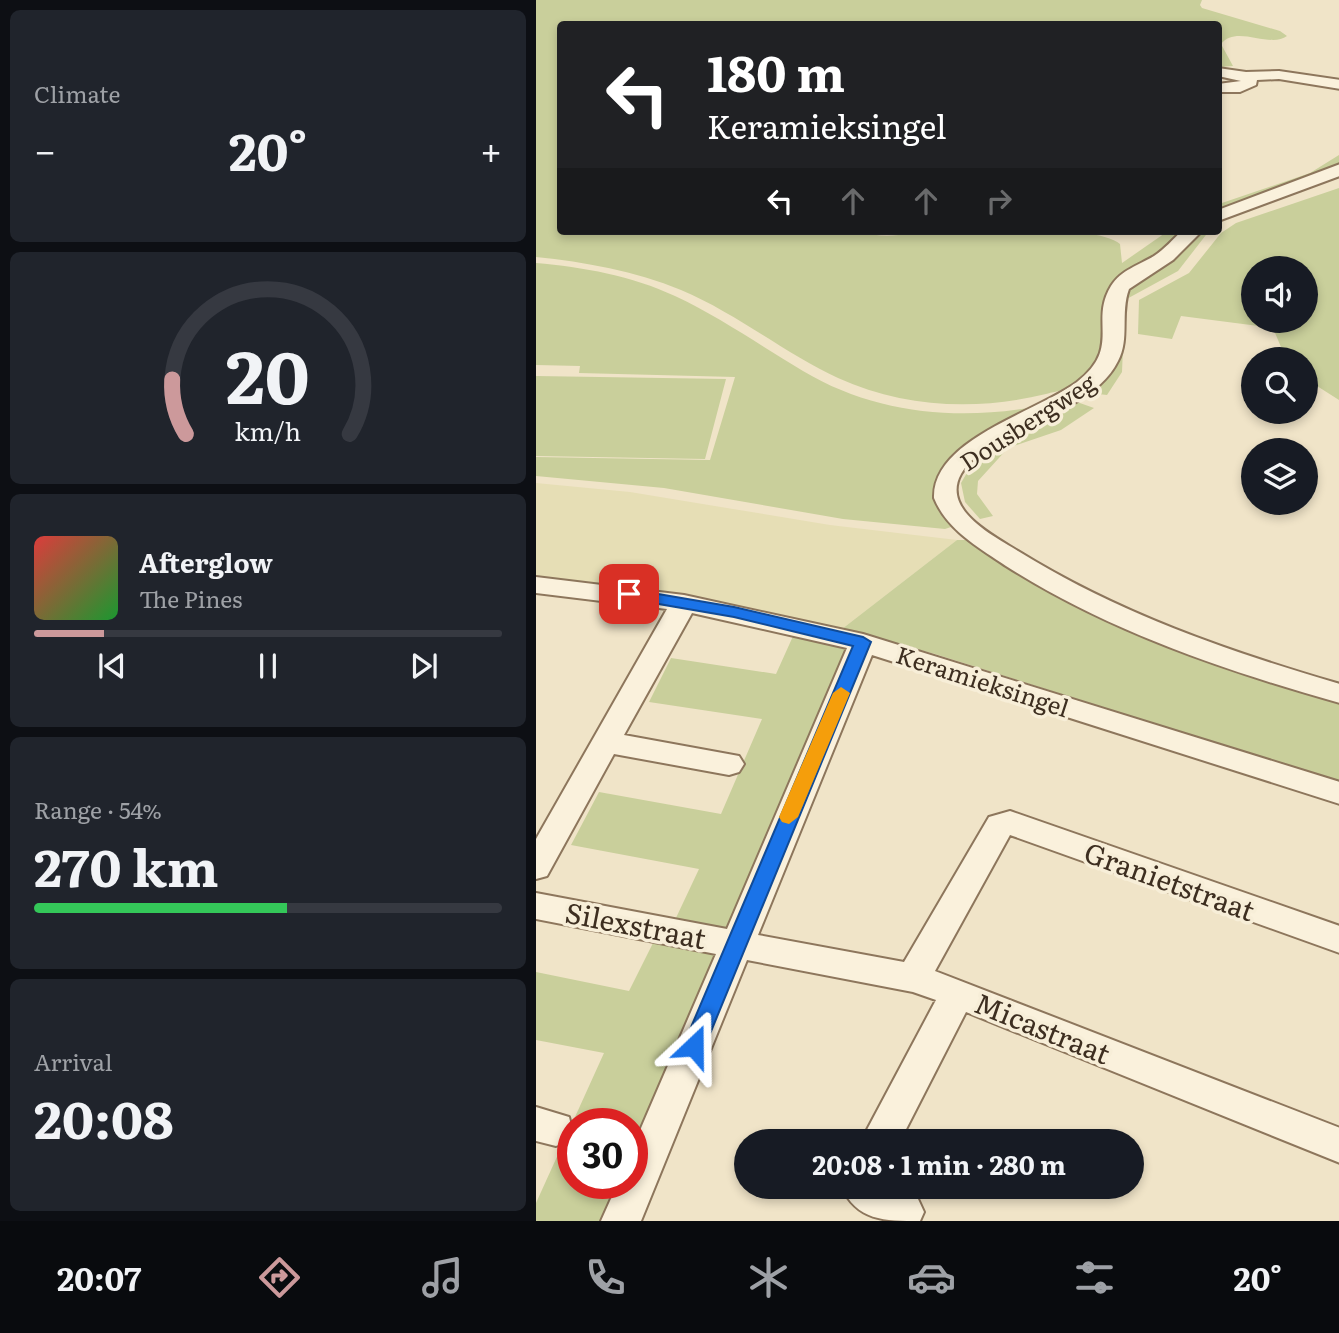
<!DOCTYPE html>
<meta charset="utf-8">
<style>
:root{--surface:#171b24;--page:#20242c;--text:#f1f3f6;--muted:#9ea1a6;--line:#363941;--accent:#cc999b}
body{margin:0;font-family:Literata,serif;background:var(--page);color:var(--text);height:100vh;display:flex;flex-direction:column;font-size:26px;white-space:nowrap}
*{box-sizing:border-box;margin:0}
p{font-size:23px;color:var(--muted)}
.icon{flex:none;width:38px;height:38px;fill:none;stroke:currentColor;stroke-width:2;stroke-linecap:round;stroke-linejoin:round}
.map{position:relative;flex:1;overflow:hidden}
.side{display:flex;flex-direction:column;gap:10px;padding:10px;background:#0d0f14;width:536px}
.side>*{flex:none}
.guide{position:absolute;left:21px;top:21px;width:665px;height:214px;border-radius:7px;box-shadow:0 4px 10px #0003;background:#202124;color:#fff;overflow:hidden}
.fabs{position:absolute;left:705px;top:256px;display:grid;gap:14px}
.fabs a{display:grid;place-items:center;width:77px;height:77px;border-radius:50%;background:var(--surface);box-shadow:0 4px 10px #0003;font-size:35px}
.speed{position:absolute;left:21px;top:1108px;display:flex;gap:14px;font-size:35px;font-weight:700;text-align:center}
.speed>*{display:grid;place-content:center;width:91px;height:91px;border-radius:50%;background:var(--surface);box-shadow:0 4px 10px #0003;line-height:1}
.speed .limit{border:10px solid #d22;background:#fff;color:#111}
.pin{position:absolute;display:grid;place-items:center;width:60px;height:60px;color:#fff;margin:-30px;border-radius:14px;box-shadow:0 4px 10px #0006}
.me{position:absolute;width:77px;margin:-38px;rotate:23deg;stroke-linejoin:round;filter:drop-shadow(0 0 5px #0008)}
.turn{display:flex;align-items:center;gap:24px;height:147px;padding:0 35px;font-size:32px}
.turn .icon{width:91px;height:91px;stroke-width:2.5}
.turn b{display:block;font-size:49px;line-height:60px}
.lanes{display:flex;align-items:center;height:66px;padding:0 35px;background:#0003;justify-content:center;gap:35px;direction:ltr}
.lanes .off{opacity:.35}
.big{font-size:52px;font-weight:700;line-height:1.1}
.side .widget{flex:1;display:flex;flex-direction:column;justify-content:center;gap:10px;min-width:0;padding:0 24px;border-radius:10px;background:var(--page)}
.side .dial{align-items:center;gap:0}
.dial svg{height:182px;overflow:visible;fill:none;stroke:var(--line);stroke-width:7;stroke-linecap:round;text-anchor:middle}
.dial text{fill:var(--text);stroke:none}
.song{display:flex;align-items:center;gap:21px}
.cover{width:84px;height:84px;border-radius:10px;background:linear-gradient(135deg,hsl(0 70% 55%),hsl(130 70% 35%))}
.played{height:7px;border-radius:4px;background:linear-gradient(90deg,var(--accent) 15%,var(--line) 15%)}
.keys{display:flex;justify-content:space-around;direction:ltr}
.heat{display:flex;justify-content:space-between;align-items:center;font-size:38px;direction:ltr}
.charge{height:10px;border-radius:5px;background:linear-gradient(90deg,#34c759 54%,var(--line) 0)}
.trip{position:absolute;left:198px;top:1129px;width:410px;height:70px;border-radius:35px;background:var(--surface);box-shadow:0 4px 10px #0003;font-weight:700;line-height:70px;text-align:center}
.tabs{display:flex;height:112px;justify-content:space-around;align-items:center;background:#090b0e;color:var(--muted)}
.tabs .icon{width:49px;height:49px}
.tabs .on{color:var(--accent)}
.tabs b{font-size:32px;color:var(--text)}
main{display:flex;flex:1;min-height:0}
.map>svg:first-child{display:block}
.farmland{fill:#e6deb5}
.green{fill:#c9cf9b;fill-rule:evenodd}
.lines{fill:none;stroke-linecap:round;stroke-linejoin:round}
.minor-casing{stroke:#8d765c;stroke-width:4}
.minor{fill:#faf1dc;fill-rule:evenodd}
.route{fill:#1a73e8;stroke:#114b97;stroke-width:2}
.slow{fill:#f59e0b}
.labels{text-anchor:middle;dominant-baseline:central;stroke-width:7;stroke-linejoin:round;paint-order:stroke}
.street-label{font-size:24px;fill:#3d2e20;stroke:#f7eed8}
.near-street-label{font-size:28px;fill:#3d2e20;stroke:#f7eed8}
</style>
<main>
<section class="side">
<div class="widget"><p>Climate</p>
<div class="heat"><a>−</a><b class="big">20°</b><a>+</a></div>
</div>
<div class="widget dial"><svg viewBox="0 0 100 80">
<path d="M14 69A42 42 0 1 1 86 69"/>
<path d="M14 69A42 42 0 0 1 8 45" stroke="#cc999b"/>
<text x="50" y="56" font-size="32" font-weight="700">20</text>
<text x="50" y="72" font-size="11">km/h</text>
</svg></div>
<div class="widget">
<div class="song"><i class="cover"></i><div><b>Afterglow</b><p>The Pines</p></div></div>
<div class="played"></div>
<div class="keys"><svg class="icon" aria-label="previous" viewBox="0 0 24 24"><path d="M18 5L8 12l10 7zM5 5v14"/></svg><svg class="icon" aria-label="pause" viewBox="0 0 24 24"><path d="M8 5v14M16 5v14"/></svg><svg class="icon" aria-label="next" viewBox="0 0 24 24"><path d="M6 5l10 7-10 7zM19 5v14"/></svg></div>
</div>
<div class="widget"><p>Range · 54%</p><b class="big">270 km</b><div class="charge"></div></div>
<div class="widget"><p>Arrival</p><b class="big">20:08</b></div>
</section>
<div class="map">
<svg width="804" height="1221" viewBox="0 0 804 1221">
<rect width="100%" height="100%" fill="#f0e4c8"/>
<!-- farmland -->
<path class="farmland" d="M0,483L94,492L294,525L421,540L306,629L167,600L0,578Z"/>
<!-- green -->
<path class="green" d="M0,0H666L664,5L666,8L744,31L751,36C734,49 700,24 685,44L697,66L683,67L682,24H24V231H327C348,241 375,232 397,231C431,229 562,224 584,244L586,263L632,231H650L622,256L590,274C582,311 579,349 552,377C542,388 521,391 510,394C441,411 368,408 302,378C248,353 200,313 145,290C99,271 49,262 0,257Z
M803,155V165L683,212V204L774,173Z
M803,188V400L770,379V359H750L737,328L645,316L636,339L602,334L603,300L653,273L685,233L700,223ZM718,268H770V320H718Z
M665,231H673L642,271L587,301L594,287Z
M0,263C47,267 96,276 139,296C184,317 225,346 267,371C337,413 420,421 498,407C470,424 414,447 402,478L418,526L409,529L307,519L128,488L0,476V457L174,460L199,377L43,373L44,366L0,365Z
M587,348L586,372L571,395L553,393L581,366Z
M0,376L190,379L169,459L0,456Z
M541,402L558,408L525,430L472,448L442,481L441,494L457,516L444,519L429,502L425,483L435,466Z
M421,540H437L571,621L622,642L803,702V782L399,654L306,629Z
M258,634L315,647L196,930L139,920L163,869L35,845L63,792L185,814L226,719L113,702L135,658L240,674Z
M118,941L186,955L96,1166V1124H37V1183H89L73,1221H0V1203L68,1053L0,1040V972L93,991Z"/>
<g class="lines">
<!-- minor casing -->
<g class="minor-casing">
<path id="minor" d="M682,68L710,72L743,71L804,80V89L743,79L721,80L720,85L704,92H682V84L705,81L682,76Z
M804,164V176L682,221V210Z
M646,231H666L637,260L593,289C584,313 594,339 582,361C555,417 451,428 425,474C405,510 458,536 482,551C582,613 691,651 804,684V703C687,670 572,631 470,566C442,547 411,530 398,498C396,439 501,412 541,382C586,347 553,322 575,286C585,270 603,265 618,256C629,249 637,239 646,231Z
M0,577L148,595L327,634L804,782V804L336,655L222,935L368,962L453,817L474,811L804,926V953L474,835L399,971L804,1128V1163L430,1012L364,1141H325L400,1000L377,992L211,960L105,1221H65L82,1183H96V1149L180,954L0,919V893L191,929L311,648L156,613L88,735L203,756L208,764L203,772L193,775L78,754L11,876L0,879V839L131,609L0,593Z
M0,1107L33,1117L37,1133L33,1141L20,1146L0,1141Z
M305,1186H355L382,1199L388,1212L384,1221C348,1221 321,1221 305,1186Z"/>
</g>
<!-- minor -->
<use href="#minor" class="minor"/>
</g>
<!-- route -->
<path class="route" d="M93,589L198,607L327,637L335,642L169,1046L165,1053L158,1055L150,1053L147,1046L317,646L198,617L88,598L86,594Z"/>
<!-- slow -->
<path class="slow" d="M305,687L314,693L262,817L253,824L246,822L243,817L297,693Z"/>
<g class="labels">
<!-- street labels -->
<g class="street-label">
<text transform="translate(491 421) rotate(-33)">Dousbergweg</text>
<text transform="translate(447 680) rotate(18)">Keramieksingel</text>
</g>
<!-- near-street labels -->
<g class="near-street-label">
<text transform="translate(634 880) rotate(20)">Granietstraat</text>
<text transform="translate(100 924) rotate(11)">Silexstraat</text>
<text transform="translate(507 1027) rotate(22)">Micastraat</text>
</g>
</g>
</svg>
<div class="fabs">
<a><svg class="icon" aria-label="sound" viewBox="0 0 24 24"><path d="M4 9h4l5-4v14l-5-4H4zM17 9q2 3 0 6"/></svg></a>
<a><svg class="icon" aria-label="search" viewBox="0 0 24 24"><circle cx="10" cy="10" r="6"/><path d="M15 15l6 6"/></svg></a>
<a><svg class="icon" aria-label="layers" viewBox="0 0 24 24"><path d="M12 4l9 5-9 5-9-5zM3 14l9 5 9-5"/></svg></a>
</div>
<div class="speed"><div class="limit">30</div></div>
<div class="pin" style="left:93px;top:594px;background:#d93025"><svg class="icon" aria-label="arrive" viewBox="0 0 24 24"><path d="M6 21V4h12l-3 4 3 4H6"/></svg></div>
<svg class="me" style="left:158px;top:1046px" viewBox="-20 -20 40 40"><path d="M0-17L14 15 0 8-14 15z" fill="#1a73e8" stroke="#fff" stroke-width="4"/></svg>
<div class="trip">20:08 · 1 min · 280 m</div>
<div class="guide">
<div class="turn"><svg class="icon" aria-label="left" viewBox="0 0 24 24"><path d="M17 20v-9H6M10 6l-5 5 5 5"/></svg><div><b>180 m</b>Keramieksingel</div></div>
<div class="lanes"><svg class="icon" aria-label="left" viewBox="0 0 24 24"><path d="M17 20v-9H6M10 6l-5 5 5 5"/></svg><svg class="icon off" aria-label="ahead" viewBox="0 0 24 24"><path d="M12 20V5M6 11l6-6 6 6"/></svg><svg class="icon off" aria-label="ahead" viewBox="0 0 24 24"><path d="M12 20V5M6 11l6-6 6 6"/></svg><svg class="icon off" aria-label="right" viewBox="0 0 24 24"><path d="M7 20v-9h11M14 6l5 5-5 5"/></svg></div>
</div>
</div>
</main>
<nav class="tabs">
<b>20:07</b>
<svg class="icon on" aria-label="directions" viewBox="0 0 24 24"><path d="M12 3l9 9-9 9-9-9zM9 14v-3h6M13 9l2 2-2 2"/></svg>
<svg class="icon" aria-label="music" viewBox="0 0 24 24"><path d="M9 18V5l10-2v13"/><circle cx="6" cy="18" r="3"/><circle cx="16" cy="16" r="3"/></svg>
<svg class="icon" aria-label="phone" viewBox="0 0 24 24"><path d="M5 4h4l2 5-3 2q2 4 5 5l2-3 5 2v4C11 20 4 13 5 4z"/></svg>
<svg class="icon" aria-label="climate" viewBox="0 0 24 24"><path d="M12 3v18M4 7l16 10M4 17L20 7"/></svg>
<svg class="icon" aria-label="car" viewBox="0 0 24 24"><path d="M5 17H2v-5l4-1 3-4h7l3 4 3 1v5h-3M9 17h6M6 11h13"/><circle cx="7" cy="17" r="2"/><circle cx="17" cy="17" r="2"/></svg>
<svg class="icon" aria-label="filters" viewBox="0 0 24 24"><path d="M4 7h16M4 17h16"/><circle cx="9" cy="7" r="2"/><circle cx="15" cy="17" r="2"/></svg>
<b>20°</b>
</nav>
